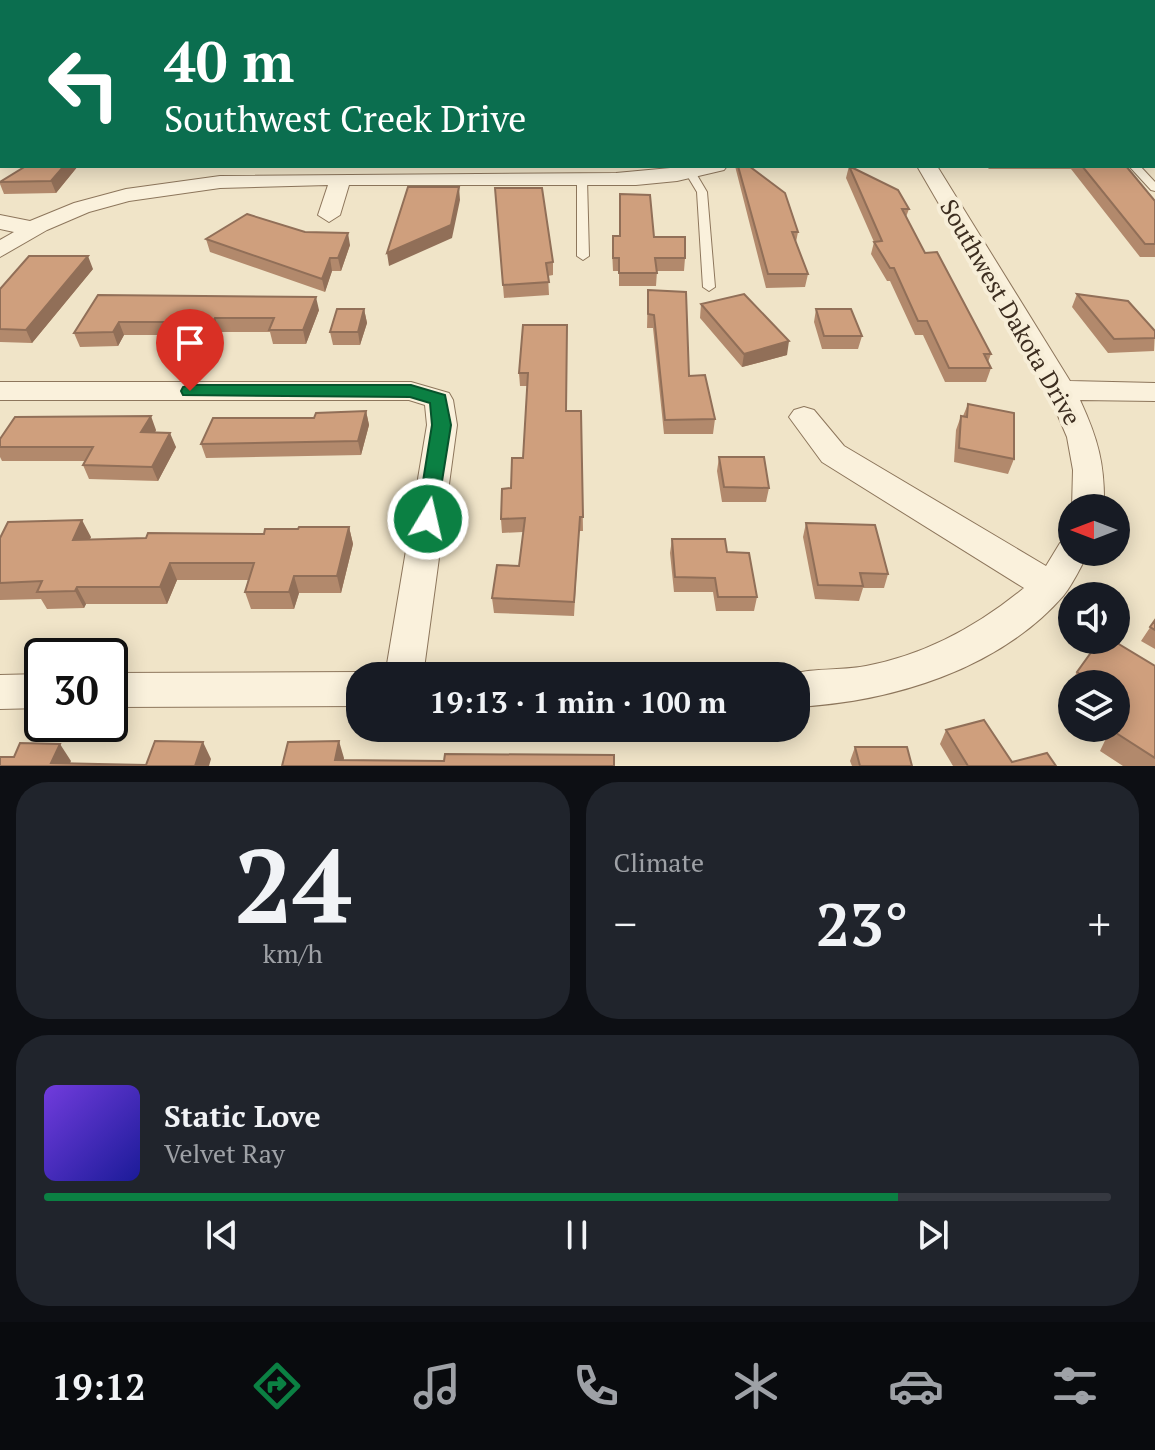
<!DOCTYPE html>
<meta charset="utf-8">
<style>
:root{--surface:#171b24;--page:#20242c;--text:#f1f3f6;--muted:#9ea1a6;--line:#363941;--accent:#0b8043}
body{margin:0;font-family:"PT Serif",serif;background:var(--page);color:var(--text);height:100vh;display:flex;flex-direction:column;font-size:30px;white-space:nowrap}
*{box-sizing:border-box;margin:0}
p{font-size:26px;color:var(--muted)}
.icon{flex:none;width:44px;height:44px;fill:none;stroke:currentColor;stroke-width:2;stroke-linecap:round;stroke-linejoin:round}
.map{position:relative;height:766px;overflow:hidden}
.drawer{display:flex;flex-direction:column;gap:16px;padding:16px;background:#0d0f14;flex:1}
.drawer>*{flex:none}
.hud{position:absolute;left:0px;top:0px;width:1156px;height:168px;box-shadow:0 4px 20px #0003;background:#0b6e4f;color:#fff;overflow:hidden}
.needle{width:52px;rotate:270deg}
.buttons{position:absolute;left:1058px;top:494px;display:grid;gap:16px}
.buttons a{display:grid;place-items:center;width:72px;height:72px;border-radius:50%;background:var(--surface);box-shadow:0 4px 20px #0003;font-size:40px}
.speed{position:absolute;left:24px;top:638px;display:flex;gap:16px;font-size:40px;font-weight:700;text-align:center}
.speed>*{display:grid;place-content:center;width:104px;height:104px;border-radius:50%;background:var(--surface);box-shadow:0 4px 20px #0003;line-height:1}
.speed .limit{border:4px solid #111;border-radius:12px;background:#fff;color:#111}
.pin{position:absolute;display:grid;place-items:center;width:68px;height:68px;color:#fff;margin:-82px -34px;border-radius:50% 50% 50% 0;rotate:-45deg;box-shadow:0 0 8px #0007}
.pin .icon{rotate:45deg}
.me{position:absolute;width:88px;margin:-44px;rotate:9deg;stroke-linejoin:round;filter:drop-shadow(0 0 6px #0008)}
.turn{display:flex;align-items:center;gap:28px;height:168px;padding:0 32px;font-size:36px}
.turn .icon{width:104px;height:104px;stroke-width:2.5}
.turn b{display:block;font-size:56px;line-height:68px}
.big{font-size:60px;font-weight:800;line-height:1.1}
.drawer .card{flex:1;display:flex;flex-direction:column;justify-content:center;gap:12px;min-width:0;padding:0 28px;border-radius:32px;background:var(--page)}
.drawer .dial{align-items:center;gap:0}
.dial b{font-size:104px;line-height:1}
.song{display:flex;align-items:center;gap:24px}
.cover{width:96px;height:96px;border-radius:12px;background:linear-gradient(135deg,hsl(260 70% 55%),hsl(240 70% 35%))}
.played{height:8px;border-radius:4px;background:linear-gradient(90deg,var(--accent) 80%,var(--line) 80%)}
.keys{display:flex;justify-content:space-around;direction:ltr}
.heat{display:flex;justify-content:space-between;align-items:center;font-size:44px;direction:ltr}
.drawer .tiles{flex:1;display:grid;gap:16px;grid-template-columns:1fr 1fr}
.card:last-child{grid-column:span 2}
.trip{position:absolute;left:346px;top:662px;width:464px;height:80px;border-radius:32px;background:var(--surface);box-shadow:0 4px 20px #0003;font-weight:800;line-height:80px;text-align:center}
.dock{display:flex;height:128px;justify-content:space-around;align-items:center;background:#090b0e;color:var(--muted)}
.dock .icon{width:56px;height:56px}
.dock .on{color:var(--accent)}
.dock b{font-size:36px;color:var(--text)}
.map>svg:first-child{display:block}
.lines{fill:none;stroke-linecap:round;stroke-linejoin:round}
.service-casing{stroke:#8d765c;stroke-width:2}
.minor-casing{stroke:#8d765c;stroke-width:2}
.motorway-casing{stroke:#5b4430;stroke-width:2}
.service{fill:#faf1dc;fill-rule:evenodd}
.minor{fill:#faf1dc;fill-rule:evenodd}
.motorway{fill:#e0a458;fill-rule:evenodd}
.wall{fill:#b2896c}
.shaded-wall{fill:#916f58}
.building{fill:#cf9f7d;stroke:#916f58;stroke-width:2}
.route{fill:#0b8043;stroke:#07532c;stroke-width:2}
.labels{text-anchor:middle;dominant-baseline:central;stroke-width:8;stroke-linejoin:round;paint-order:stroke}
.street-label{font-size:24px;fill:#3d2e20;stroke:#f7eed8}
</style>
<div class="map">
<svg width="1155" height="766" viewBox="0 0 1155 766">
<rect width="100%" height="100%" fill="#f0e4c8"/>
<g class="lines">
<!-- service casing -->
<g class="service-casing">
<path id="service" d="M1154,67H1155V73H1154Z
M2,150V156L0,157V151Z
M1129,166H1140L1155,182V191L1151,190Z
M690,169L694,170L707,192L715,287L709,291L703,287L697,192L685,172Z
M582,176L587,179L589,256L583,260L577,256V179Z"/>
</g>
<!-- minor casing -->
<g class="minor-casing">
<path id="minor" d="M1128,0H1155V6L1154,2Z
M692,166H727L724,170L677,181L636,185H349L340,215L329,222L318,215L328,185L220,188L129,201L89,212L47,230L0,257V240L14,232L0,229V215L30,221L74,203L126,189L220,176L616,173Z
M917,166H937L1070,381L1155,383V401L1080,400C1098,439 1105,464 1104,508H1072L1073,470L1067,437L1047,390Z
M0,382H411L449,393L453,400L457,425L423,676H385L427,425L425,405L409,400H0Z
M804,407L814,410L844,446L1046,566L1060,543L1072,539V552H1089C1081,566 1074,582 1064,595C999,670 891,702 796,707V676H787C811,667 841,671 866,666C925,655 978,626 1024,588L822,462L789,417L794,410Z
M360,672L371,676H360V706L110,707V673Z
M42,674V708L0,709V675Z"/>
</g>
<!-- motorway casing -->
<g class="motorway-casing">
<path id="motorway" d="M662,0H705L706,2H663Z
M949,0H993L994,2H950Z
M1154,37H1155V53H1154Z"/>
</g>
<!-- service -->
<use href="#service" class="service"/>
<!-- minor -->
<use href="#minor" class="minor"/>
<!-- motorway -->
<use href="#motorway" class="motorway"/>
</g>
<!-- wall -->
<path class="wall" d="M78,166L56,193L4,194L0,184V182Z
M735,166H749L798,232L796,242L808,274L805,287L766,288Z
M849,166L909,209L906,217L925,253L991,354L988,362L991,368L986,382H945L923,335H915L890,281H887L871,254L874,242L846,178Z
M986,166H1126L1155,201V257H1140L1071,169H989Z
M495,188L553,262V275L548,276L549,295L504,298Z
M305,232L350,245L341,271H332L325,292L210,252L206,239Z
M654,237L685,258L684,271H657L656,286H619V271H613L612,249Z
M93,269L32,343L0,342V289Z
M648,290L689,376L715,419L713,434H664L653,328H647Z
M1077,294L1155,331L1154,351L1108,353L1072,307Z
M98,295L319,310L306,344H273L270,332H220L212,347H181L177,335H124L118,346L80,347L74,333Z
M701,304L787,355L742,367L700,318Z
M364,309L367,323L360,345H333L330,332Z
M816,309L862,336L858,349H822L814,322Z
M523,325L566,411H581L583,531H579L574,616L494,613L492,598L519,566L523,532L502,533L501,519L523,458L528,386H520L519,373Z
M968,404L1014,459L1008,474L954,462L956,430L961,416H963Z
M366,411L369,425L361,455L206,458L201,444L314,418Z
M156,430L155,433L176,447L158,481L89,479L83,465L85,461H2L0,457V439Z
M719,457L769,488L766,502H722L717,471Z
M806,523L888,574L884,588H863L859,601L815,599L803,537Z
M349,527L353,544L341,593H299L294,609H251L245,592L248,580H177L167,604H86L84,608L47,609L41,599L0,600V538L91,537L89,540L264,534Z
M672,539L727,552L757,597L754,611H716L713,592H674L670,553Z
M1155,620V649L1141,641Z
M1155,666V766H1123L1100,751L1111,728H1116V684H1072V697L1065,692L1077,672Z
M946,730L1012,762L1056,766H953L940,744Z
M855,747L912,766H852L850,761Z"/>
<!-- shaded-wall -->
<path class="shaded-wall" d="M2,114V126L0,127V115Z
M64,166H78L56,193L51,181Z
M459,187L460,200L452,238L389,266L387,253Z
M348,233L350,245L341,271L338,258Z
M88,256L93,269L32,343L26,330Z
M330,258L332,271L325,292L322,279Z
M316,297L319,310L306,344L303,330Z
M364,309L367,323L360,345L358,332Z
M215,318L220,332L212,347L208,333Z
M119,322L124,335L118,346L113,332Z
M789,341L787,355L742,367L744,354Z
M366,411L369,425L361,455L358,441Z
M151,416L156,430L147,446L141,432Z
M170,433L176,447L158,481L152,467Z
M82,520L91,537L82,557L73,540Z
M349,527L353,544L341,593L337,576Z
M170,563L177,580L167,604L160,587Z
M294,576L299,593L294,609L289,592Z
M77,587L86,604L84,608L75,591Z
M339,741L344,758L343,766L335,760Z
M203,742L211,759L209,766H195Z
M60,744L71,761L69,766L51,763Z"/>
<!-- building -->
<path class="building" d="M286,0H324L323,2H285Z
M0,18H2V114L0,115Z
M26,166H64L51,181L0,182Z
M738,166H749L785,193L798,232H792L808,274H768Z
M849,166L898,190L909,209H902L925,253L937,252L991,354H984L991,368H949L927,321H918L894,268H890L874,242L882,241Z
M1082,166H1126L1155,201V244H1145Z
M408,187H459L451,225L387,253Z
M495,188H542L553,262L546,263L549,282L503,285Z
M620,194L650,195L654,237H685V258H655L657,273H619V258H613V236H620Z
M247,214L305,232L348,233L338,258H330L322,279L206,239Z
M29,256H88L26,330L0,329V289Z
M648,290L686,292L689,376L705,375L715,419L665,420L654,315L648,314Z
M744,294L789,341L744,354L701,304Z
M1077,294L1128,301L1155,331V338L1114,339Z
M98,295L316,297L303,330H269L274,318H215L208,333H177L182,322H119L113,332L74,333Z
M337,309H364L358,332H330Z
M816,309H851L862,336H824Z
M523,325H567L566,411H581L583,517H580L574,602L492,598L497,565L519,566L525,518L501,519L502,489L511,488L512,458H523L528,373H519Z
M968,404L1014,413V459L959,448L961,416L967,417Z
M366,411L358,441L201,444L213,418H314L316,413Z
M151,416L141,432L170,433L152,467L83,465L93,447H0V439L15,417Z
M719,457H764L769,488L724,487Z
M82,520L73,540L146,538L148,533L264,534L265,529H298L299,527H349L337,576H294L289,592H245L254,563H170L160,587H77L75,591L37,592L42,581L0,583V538L8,522Z
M806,523L875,525L888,574L860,573L863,586L818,585Z
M672,539H725L727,552L749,553L757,597H718L715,578L675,577Z
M1155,620V630L1150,627Z
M1100,640H1112L1155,666V758L1113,731L1115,728H1116V725L1127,704L1116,697V684H1095L1077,672Z
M984,720L1012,762L1047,753L1056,766H968L946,730Z
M155,741L203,742L195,766H0V757H14L20,743L60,744L51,763L146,765Z
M339,741L335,760L444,761L445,754L614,755V766H282L288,742Z
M855,747H907L912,766H860Z"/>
<!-- route -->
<path class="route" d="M190,385H411L445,395L451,425L435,525H420L417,519L432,425L430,403L410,397L183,395L181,391L183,387Z"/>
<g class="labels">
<!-- street labels -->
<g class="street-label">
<text transform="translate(1011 312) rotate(60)">Southwest Dakota Drive</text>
</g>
</g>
</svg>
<div class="buttons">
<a><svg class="needle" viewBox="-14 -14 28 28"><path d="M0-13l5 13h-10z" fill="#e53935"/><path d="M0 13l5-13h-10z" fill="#9ea1a6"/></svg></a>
<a><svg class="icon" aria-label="sound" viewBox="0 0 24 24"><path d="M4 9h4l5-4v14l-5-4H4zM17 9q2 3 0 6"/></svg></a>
<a><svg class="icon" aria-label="layers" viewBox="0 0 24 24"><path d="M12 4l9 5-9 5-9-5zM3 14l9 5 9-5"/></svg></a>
</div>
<div class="speed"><div class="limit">30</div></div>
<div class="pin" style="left:190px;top:391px;background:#d93025"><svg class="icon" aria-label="arrive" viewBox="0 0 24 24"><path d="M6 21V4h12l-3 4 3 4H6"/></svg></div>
<svg class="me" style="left:428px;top:519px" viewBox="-20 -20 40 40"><circle r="17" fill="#0b8043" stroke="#fff" stroke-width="3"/><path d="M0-11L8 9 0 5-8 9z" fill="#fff"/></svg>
<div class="trip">19:13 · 1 min · 100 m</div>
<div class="hud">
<div class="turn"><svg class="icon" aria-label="left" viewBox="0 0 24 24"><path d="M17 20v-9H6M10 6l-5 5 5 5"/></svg><div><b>40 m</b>Southwest Creek Drive</div></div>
</div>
</div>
<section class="drawer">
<div class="tiles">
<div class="card dial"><b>24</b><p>km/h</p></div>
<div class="card"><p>Climate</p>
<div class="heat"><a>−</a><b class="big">23°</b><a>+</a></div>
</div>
<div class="card">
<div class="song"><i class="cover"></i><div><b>Static Love</b><p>Velvet Ray</p></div></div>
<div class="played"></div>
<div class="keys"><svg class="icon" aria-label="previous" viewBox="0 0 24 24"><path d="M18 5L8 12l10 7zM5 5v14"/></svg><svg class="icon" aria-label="pause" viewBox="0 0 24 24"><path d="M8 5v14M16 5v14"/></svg><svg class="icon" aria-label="next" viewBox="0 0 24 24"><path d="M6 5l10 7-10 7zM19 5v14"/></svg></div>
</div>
</div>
</section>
<nav class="dock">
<b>19:12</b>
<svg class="icon on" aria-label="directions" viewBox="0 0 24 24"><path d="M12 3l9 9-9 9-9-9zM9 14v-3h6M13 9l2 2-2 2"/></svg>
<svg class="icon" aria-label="music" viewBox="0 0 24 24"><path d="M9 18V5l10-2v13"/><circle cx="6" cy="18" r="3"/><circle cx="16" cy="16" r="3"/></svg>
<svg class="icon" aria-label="phone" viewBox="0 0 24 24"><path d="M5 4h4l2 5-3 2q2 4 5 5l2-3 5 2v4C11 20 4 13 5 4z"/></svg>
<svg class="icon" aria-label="climate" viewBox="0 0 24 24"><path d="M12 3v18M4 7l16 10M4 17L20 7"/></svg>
<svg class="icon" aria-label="car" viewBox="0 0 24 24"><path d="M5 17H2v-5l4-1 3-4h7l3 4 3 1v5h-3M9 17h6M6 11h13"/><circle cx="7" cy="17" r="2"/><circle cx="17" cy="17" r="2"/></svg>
<svg class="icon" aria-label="filters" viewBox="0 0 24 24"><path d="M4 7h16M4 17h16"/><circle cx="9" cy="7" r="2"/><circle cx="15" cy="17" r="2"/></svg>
</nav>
